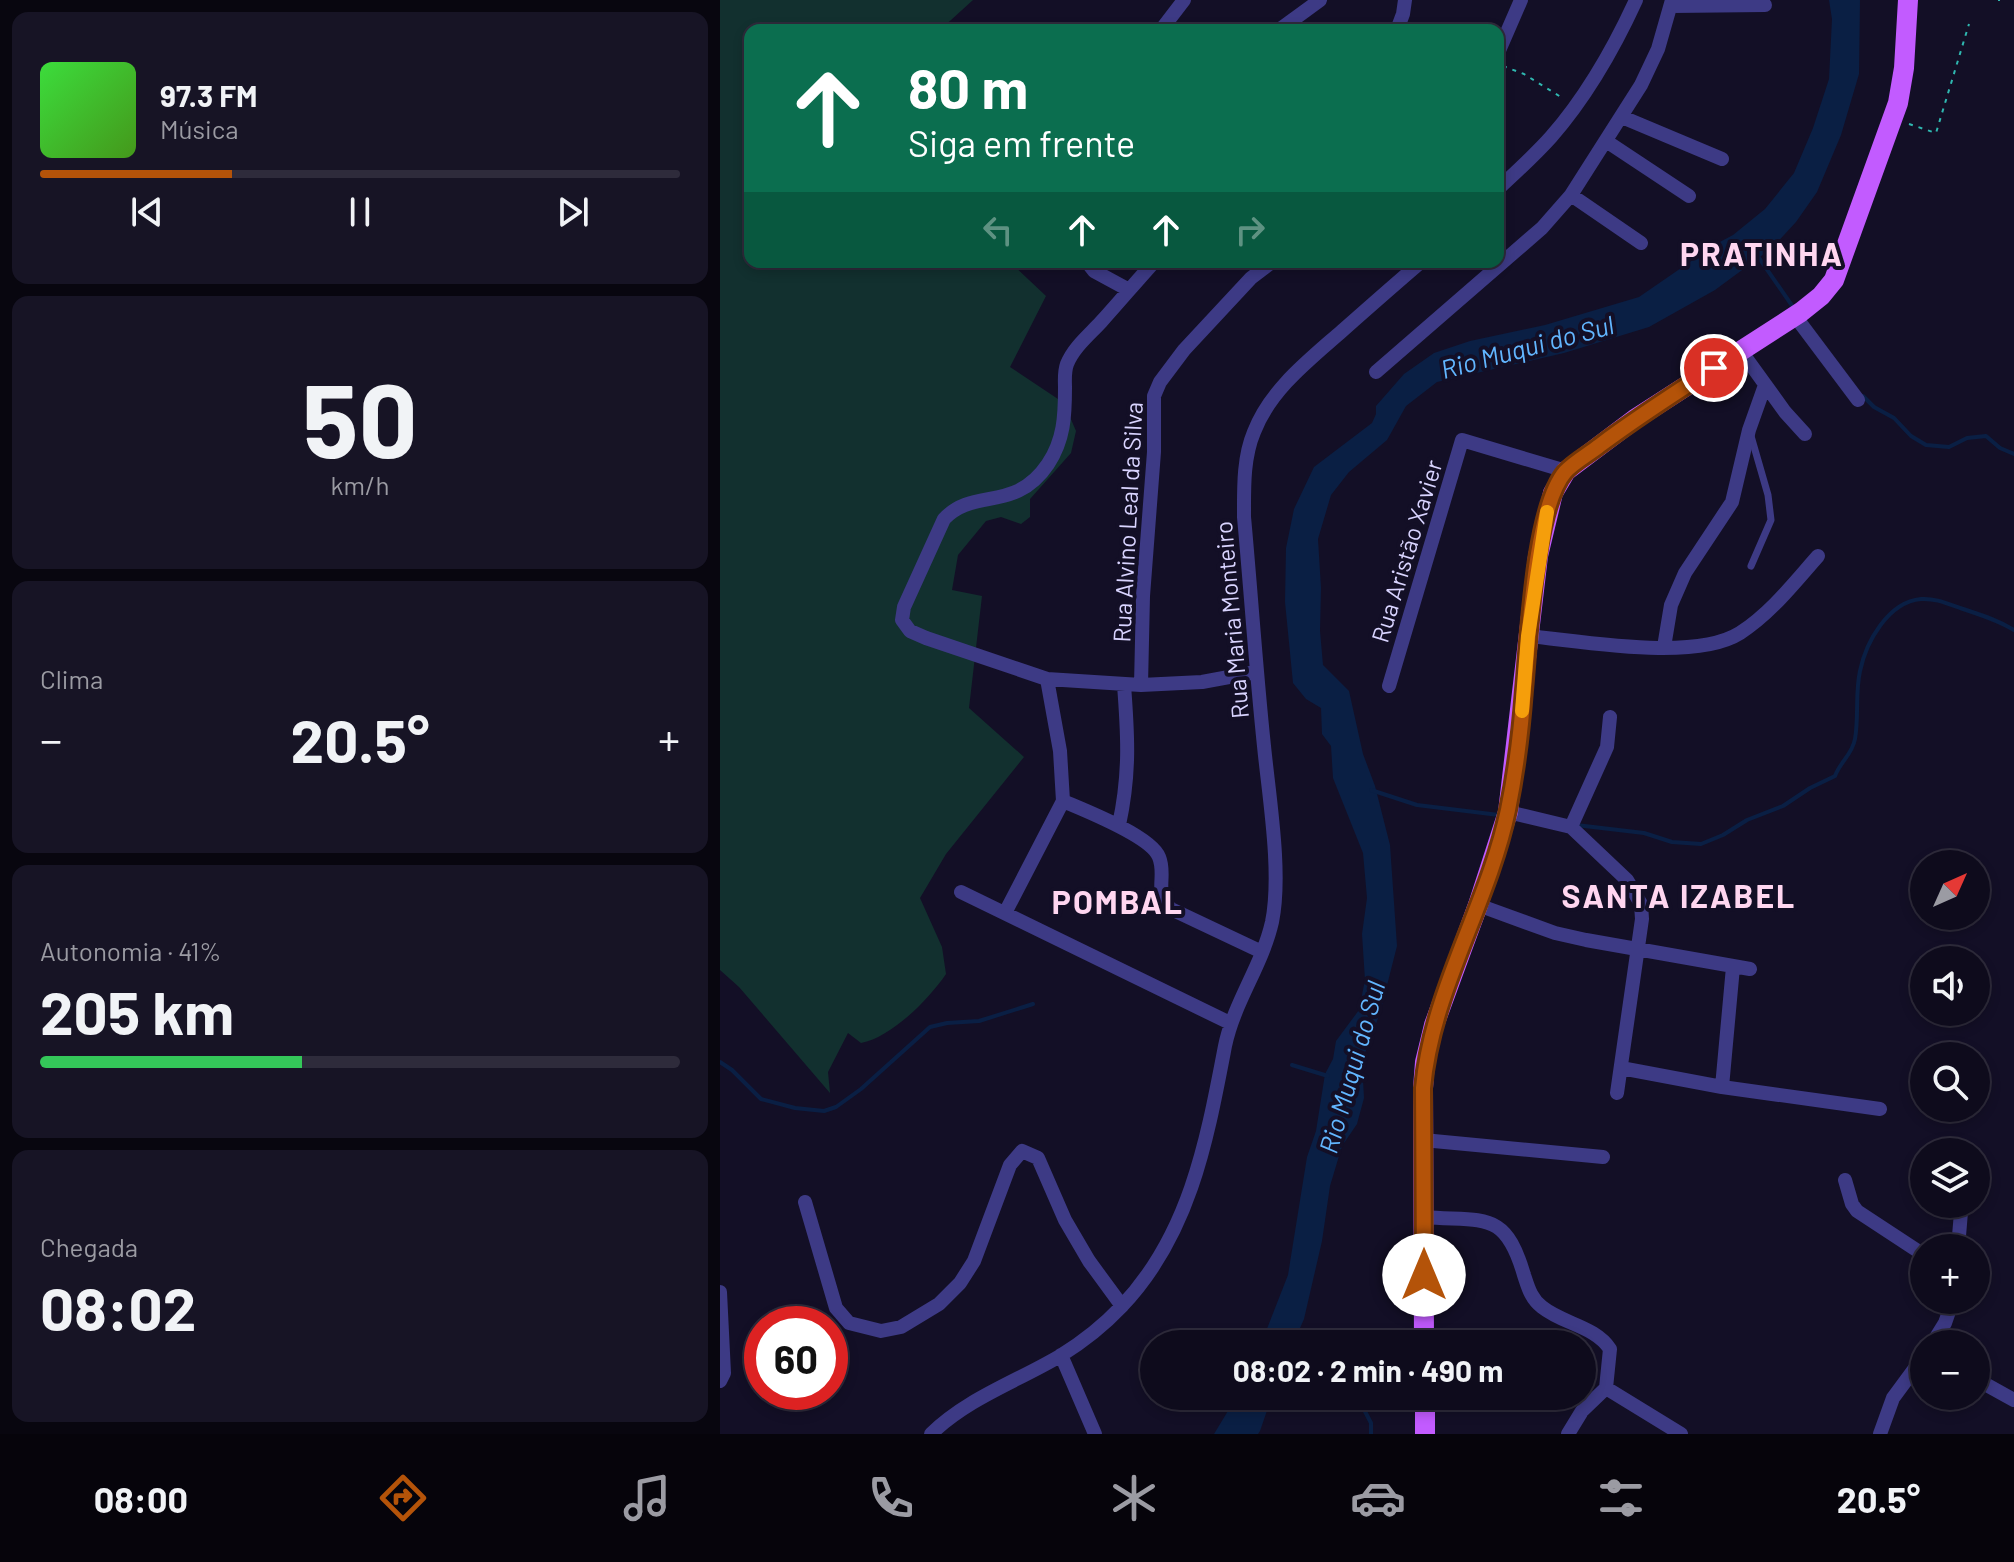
<!DOCTYPE html>
<html lang="pt">
<meta charset="utf-8">
<style>
:root{--surface:#0e0b1c;--page:#171425;--text:#f1f3f6;--muted:#9b9ba3;--line:#2e2b3b;--accent:#b45309}
body{margin:0;font-family:Barlow,sans-serif;background:var(--page);color:var(--text);height:100vh;display:flex;flex-direction:column;font-size:30px;white-space:nowrap}
*{box-sizing:border-box;margin:0}
p{font-size:26px;color:var(--muted)}
.icon{flex:none;width:44px;height:44px;fill:none;stroke:currentColor;stroke-width:2;stroke-linecap:round;stroke-linejoin:round}
.map{position:relative;flex:1;overflow:hidden}
.panel{display:flex;flex-direction:column;gap:12px;padding:12px;background:#08060f;width:720px}
.panel>*{flex:none}
.top-card{position:absolute;left:24px;top:24px;width:760px;height:244px;border-radius:16px;box-shadow:0 4px 12px #0003,0 0 0 2px var(--line);background:#0b6e4f;color:#fff;overflow:hidden}
.needle{width:52px;rotate:45deg}
.controls{position:absolute;left:1190px;top:850px;display:grid;gap:16px}
.controls a{display:grid;place-items:center;width:80px;height:80px;border-radius:50%;background:var(--surface);box-shadow:0 4px 12px #0003,0 0 0 2px var(--line);font-size:40px}
.speed{position:absolute;left:24px;top:1306px;display:flex;gap:16px;font-size:40px;font-weight:700;text-align:center}
.speed>*{display:grid;place-content:center;width:104px;height:104px;border-radius:50%;background:var(--surface);box-shadow:0 4px 12px #0003,0 0 0 2px var(--line);line-height:1}
.speed .limit{border:12px solid #d22;background:#fff;color:#111}
.pin{position:absolute;display:grid;place-items:center;width:68px;height:68px;color:#fff;margin:-34px;border:4px solid #fff;border-radius:50%;box-shadow:0 2px 8px #0007}
.me{position:absolute;width:88px;margin:-44px;rotate:0deg;stroke-linejoin:round;filter:drop-shadow(0 0 6px #0008)}
.turn{display:flex;align-items:center;gap:28px;height:168px;padding:0 32px;font-size:36px}
.turn .icon{width:104px;height:104px;stroke-width:2.5}
.turn b{display:block;font-size:56px;line-height:68px}
.lanes{display:flex;align-items:center;height:76px;padding:0 32px;background:#0003;justify-content:center;gap:40px;direction:ltr}
.lanes .off{opacity:.35}
.big{font-size:60px;font-weight:700;line-height:1.1}
.panel .tile{flex:1;display:flex;flex-direction:column;justify-content:center;gap:12px;min-width:0;padding:0 28px;border-radius:16px;background:var(--page)}
.panel .dial{align-items:center;gap:0}
.dial b{font-size:104px;line-height:1}
.song{display:flex;align-items:center;gap:24px}
.cover{width:96px;height:96px;border-radius:12px;background:linear-gradient(135deg,hsl(120 70% 55%),hsl(100 70% 35%))}
.played{height:8px;border-radius:4px;background:linear-gradient(90deg,var(--accent) 30%,var(--line) 30%)}
.keys{display:flex;justify-content:space-around;direction:ltr}
.heat{display:flex;justify-content:space-between;align-items:center;font-size:44px;direction:ltr}
.charge{height:12px;border-radius:6px;background:linear-gradient(90deg,#34c759 41%,var(--line) 0)}
.trip{position:absolute;left:420px;top:1330px;width:456px;height:80px;border-radius:40px;background:var(--surface);box-shadow:0 4px 12px #0003,0 0 0 2px var(--line);font-weight:700;line-height:80px;text-align:center}
.tab-bar{display:flex;height:128px;justify-content:space-around;align-items:center;background:#06040b;color:var(--muted)}
.tab-bar .icon{width:56px;height:56px}
.tab-bar .on{color:var(--accent)}
.tab-bar b{font-size:36px;color:var(--text)}
main{display:flex;flex:1;min-height:0}
.map>svg:first-child{display:block}
.green{fill:#12302f}
.water{fill:#0a1f44}
.lines{fill:none;stroke-linecap:round;stroke-linejoin:round}
.stream{stroke:#0a1f44;stroke-width:4}
.path{stroke:#2fb8b0;stroke-width:2;stroke-dasharray:4 6;stroke-linecap:butt}
.service{stroke:#3d3a85;stroke-width:7}
.minor{stroke:#3d3a85;stroke-width:14}
.primary{stroke:#c25bff;stroke-width:20}
.route-casing{stroke:#753606;stroke-width:20}
.route{stroke:#b45309;stroke-width:14}
.slow{stroke:#f59e0b;stroke-width:14}
.labels{text-anchor:middle;dominant-baseline:central;stroke-width:8;stroke-linejoin:round;paint-order:stroke}
.street-label{font-size:24px;fill:#d9d4ff;stroke:#130f26}
.water-label{font-size:26px;font-style:italic;fill:#62b6ff;stroke:#130f26}
.district-label{font-size:32px;font-weight:bold;letter-spacing:2px;fill:#ffd6f0;stroke:#130f26}
</style>
<main>
<section class="panel">
<div class="tile">
<div class="song"><i class="cover"></i><div><b>97.3 FM</b><p>Música</p></div></div>
<div class="played"></div>
<div class="keys"><svg class="icon" aria-label="previous" viewBox="0 0 24 24"><path d="M18 5L8 12l10 7zM5 5v14"/></svg><svg class="icon" aria-label="pause" viewBox="0 0 24 24"><path d="M8 5v14M16 5v14"/></svg><svg class="icon" aria-label="next" viewBox="0 0 24 24"><path d="M6 5l10 7-10 7zM19 5v14"/></svg></div>
</div>
<div class="tile dial"><b>50</b><p>km/h</p></div>
<div class="tile"><p>Clima</p>
<div class="heat"><a>−</a><b class="big">20.5°</b><a>+</a></div>
</div>
<div class="tile"><p>Autonomia · 41%</p><b class="big">205 km</b><div class="charge"></div></div>
<div class="tile"><p>Chegada</p><b class="big">08:02</b></div>
</section>
<div class="map">
<svg width="1294" height="1434" viewBox="0 0 1294 1434">
<rect width="100%" height="100%" fill="#130f26"/>
<!-- green -->
<path class="green" d="M0,0H253L220,30H30V262H290L326,296L290,367L344,403L356,431L351,453L310,499V517L301,524L281,517L266,521L238,555L232,590L262,596L249,708L304,757L226,854L200,898L222,947L226,974C209,999 172,1037 141,1043L128,1033L108,1072L110,1093L19,987L0,970Z"/>
<!-- water -->
<path class="water" d="M1109,0H1140L1139,74L1121,135L1097,192L1076,222L1052,248L995,290L929,327L844,353L717,382L686,406L667,440L629,472L611,495L598,539L601,588L600,631L603,665L629,691L643,754L655,786L670,845L677,946L660,1013L642,1061L644,1098L637,1124L622,1146L610,1186L602,1241L584,1319L573,1344H541L568,1275L587,1157L596,1131L605,1074L613,1059L616,1041L639,1010L645,980L642,934L647,898L643,853L613,778L611,746L602,734L601,708L586,699L573,683L565,602L566,548L574,509L594,467L652,423L656,414V406L684,374L714,353L750,341L825,325L919,297L996,244L1013,235L1045,209L1074,173L1093,128L1109,79L1112,19Z
M517,1396H552L540,1431L538,1434H494Z"/>
<g class="lines">
<!-- stream -->
<path class="stream" d="M1037,255L1073,307
M1143,396L1154,407L1174,418L1191,436L1206,445L1229,447L1247,438L1266,436L1280,448L1294,454
M651,790L697,805L779,815
M856,825L924,833L952,842L981,844L1003,835L1027,820L1063,806L1090,788L1115,776C1120,762 1132,755 1135,739C1139,716 1135,693 1140,671C1146,642 1168,602 1201,599C1216,598 1228,604 1243,609C1261,615 1278,620 1294,630
M0,1062L12,1070L41,1099L75,1108L104,1111L116,1107L141,1089L210,1027L227,1023L259,1021L313,1004
M572,1065L608,1076
M637,1396L651,1423V1434"/>
<!-- path -->
<path class="path" d="M1279,1V0
M783,66L804,74L844,99
M1189,124L1216,133L1249,24"/>
<!-- service -->
<path class="service" d="M1031,436L1048,495L1051,520L1031,566"/>
<!-- minor -->
<path class="minor" d="M952,6L1045,5
M441,30L464,0
M559,30L600,0
M677,30L683,14L685,0
M778,53L801,0
M902,117L1002,159
M886,141L969,196
M778,189C796,172 815,155 831,137C866,97 894,48 916,0
M851,195L921,243
M367,262L374,271L409,290
M434,262C416,282 399,302 381,322C369,335 354,347 347,364C344,372 345,381 345,388C345,416 344,440 328,464C295,513 254,487 224,519L184,607L182,620L190,631L206,638L327,679L421,685L482,682L536,672
M1075,316L1138,400
M1021,351L1065,412L1085,434
M656,372L822,228L851,195L921,85L938,49L952,0
M808,636C862,641 974,662 1020,633C1051,613 1074,583 1098,556
M944,647L951,605L965,573L1012,502L1029,430L1045,385
M421,685L423,596L434,452V396L440,382L464,350L531,278L552,262
M669,686L742,440L846,471
M343,801C364,810 431,836 439,857C447,876 433,894 451,909L542,952
M788,812L851,827L907,880L921,904L922,919L897,1093
M399,825C410,774 408,737 404,685
M851,827L887,747L890,717
M241,892L510,1023
M758,905L835,933L866,940L1030,969
M285,913L343,801L340,751L327,679
M901,1068L1002,1087L1160,1109
M1002,1087L1013,967
M703,1140L883,1157
M1125,1180L1132,1204L1137,1211L1204,1255
M85,1202L116,1308L129,1323L161,1331L181,1327L219,1304L240,1283L254,1261L290,1165L302,1151L318,1158L345,1220L369,1261L402,1306
M704,1217C764,1222 785,1209 804,1275C808,1287 811,1299 822,1307C843,1324 875,1326 890,1349L886,1388
M1238,1248L1241,1212
M0,1292L4,1373L0,1381
M1212,1344L1225,1323L1233,1300
M341,1355L375,1434
M1256,1379L1294,1400
M211,1434C248,1398 296,1382 340,1356C361,1343 384,1325 401,1307C470,1235 487,1140 505,1046C514,1002 542,966 552,922C562,873 549,797 544,746C536,670 531,593 524,517C524,489 523,458 534,432C550,390 589,360 622,331C648,308 674,285 701,262
M848,1434L862,1411L886,1388L961,1434
M1160,1434L1173,1398L1204,1356"/>
<!-- primary -->
<path class="primary" d="M704,1344L703,1088L705,1062L714,1025L758,905L788,812L818,556L833,493L846,471L915,419L1081,312L1101,296L1114,280L1178,103L1184,68L1188,0
M705,1434V1396"/>
</g>
<g class="lines">
<!-- route casing -->
<g class="route-casing">
<path id="route" d="M704,1275L703,1088C712,990 768,905 788,810C796,771 801,730 804,690C809,639 814,509 845,472C854,462 869,454 879,446C916,418 955,393 994,368"/>
</g>
<!-- route -->
<use href="#route" class="route"/>
<!-- slow -->
<path class="slow" d="M802,711L808,636L827,512"/>
</g>
<g class="labels">
<!-- street labels -->
<g class="street-label">
<text transform="translate(407 522) rotate(-87)">Rua Alvino Leal da Silva</text>
<text transform="translate(686 551) rotate(-73)">Rua Aristão Xavier</text>
<text transform="translate(511 620) rotate(-95)">Rua Maria Monteiro</text>
</g>
<!-- water labels -->
<g class="water-label">
<text transform="translate(807 346) rotate(-15)">Rio Muqui do Sul</text>
<text transform="translate(631 1067) rotate(-74)">Rio Muqui do Sul</text>
</g>
<!-- district labels -->
<g class="district-label">
<text x="1042" y="253">PRATINHA</text>
<text x="959" y="895">SANTA IZABEL</text>
<text x="398" y="901">POMBAL</text>
</g>
</g>
</svg>
<div class="controls">
<a><svg class="needle" viewBox="-14 -14 28 28"><path d="M0-13l5 13h-10z" fill="#e53935"/><path d="M0 13l5-13h-10z" fill="#9b9ba3"/></svg></a>
<a><svg class="icon" aria-label="sound" viewBox="0 0 24 24"><path d="M4 9h4l5-4v14l-5-4H4zM17 9q2 3 0 6"/></svg></a>
<a><svg class="icon" aria-label="search" viewBox="0 0 24 24"><circle cx="10" cy="10" r="6"/><path d="M15 15l6 6"/></svg></a>
<a><svg class="icon" aria-label="layers" viewBox="0 0 24 24"><path d="M12 4l9 5-9 5-9-5zM3 14l9 5 9-5"/></svg></a>
<a>+</a>
<a>−</a>
</div>
<div class="speed"><div class="limit">60</div></div>
<div class="pin" style="left:994px;top:368px;background:#d93025"><svg class="icon" aria-label="arrive" viewBox="0 0 24 24"><path d="M6 21V4h12l-3 4 3 4H6"/></svg></div>
<svg class="me" style="left:704px;top:1275px" viewBox="-20 -20 40 40"><circle r="19" fill="#fff"/><path d="M0-13L10 11 0 6-10 11z" fill="#b45309"/></svg>
<div class="trip">08:02 · 2 min · 490 m</div>
<div class="top-card">
<div class="turn"><svg class="icon" aria-label="ahead" viewBox="0 0 24 24"><path d="M12 20V5M6 11l6-6 6 6"/></svg><div><b>80 m</b>Siga em frente</div></div>
<div class="lanes"><svg class="icon off" aria-label="left" viewBox="0 0 24 24"><path d="M17 20v-9H6M10 6l-5 5 5 5"/></svg><svg class="icon" aria-label="ahead" viewBox="0 0 24 24"><path d="M12 20V5M6 11l6-6 6 6"/></svg><svg class="icon" aria-label="ahead" viewBox="0 0 24 24"><path d="M12 20V5M6 11l6-6 6 6"/></svg><svg class="icon off" aria-label="right" viewBox="0 0 24 24"><path d="M7 20v-9h11M14 6l5 5-5 5"/></svg></div>
</div>
</div>
</main>
<nav class="tab-bar">
<b>08:00</b>
<svg class="icon on" aria-label="directions" viewBox="0 0 24 24"><path d="M12 3l9 9-9 9-9-9zM9 14v-3h6M13 9l2 2-2 2"/></svg>
<svg class="icon" aria-label="music" viewBox="0 0 24 24"><path d="M9 18V5l10-2v13"/><circle cx="6" cy="18" r="3"/><circle cx="16" cy="16" r="3"/></svg>
<svg class="icon" aria-label="phone" viewBox="0 0 24 24"><path d="M5 4h4l2 5-3 2q2 4 5 5l2-3 5 2v4C11 20 4 13 5 4z"/></svg>
<svg class="icon" aria-label="climate" viewBox="0 0 24 24"><path d="M12 3v18M4 7l16 10M4 17L20 7"/></svg>
<svg class="icon" aria-label="car" viewBox="0 0 24 24"><path d="M5 17H2v-5l4-1 3-4h7l3 4 3 1v5h-3M9 17h6M6 11h13"/><circle cx="7" cy="17" r="2"/><circle cx="17" cy="17" r="2"/></svg>
<svg class="icon" aria-label="filters" viewBox="0 0 24 24"><path d="M4 7h16M4 17h16"/><circle cx="9" cy="7" r="2"/><circle cx="15" cy="17" r="2"/></svg>
<b>20.5°</b>
</nav>
